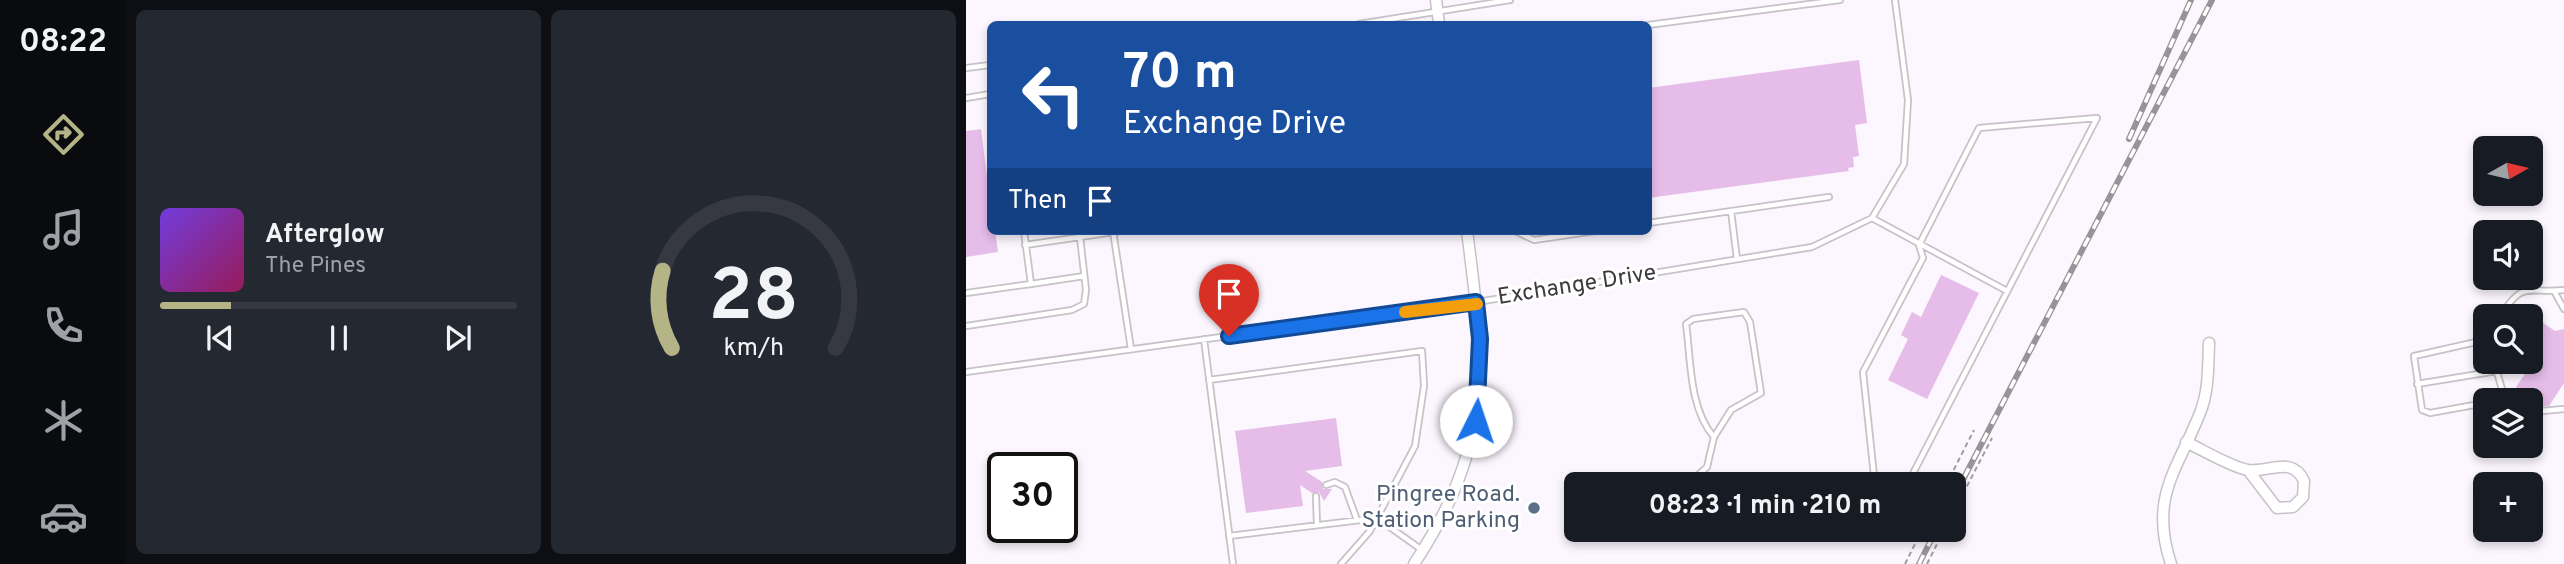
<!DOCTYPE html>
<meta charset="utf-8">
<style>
:root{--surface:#171b24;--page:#242831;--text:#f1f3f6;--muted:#9ea1a6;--line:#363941;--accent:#b4b487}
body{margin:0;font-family:Overpass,sans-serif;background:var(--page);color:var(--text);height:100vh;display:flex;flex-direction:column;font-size:26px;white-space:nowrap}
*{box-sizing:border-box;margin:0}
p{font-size:23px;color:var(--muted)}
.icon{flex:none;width:38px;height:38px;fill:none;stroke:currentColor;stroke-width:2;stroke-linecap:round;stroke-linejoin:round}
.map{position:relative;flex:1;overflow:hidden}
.panel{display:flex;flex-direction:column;gap:10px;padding:10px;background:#0d0f14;width:840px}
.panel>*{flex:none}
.guide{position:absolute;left:21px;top:21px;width:665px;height:214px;border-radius:10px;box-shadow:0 4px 10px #0003;background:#1a4fa0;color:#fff;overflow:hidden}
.needle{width:46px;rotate:82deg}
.controls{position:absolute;left:1507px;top:136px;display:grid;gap:14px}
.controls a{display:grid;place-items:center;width:70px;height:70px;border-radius:10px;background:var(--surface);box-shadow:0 4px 10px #0003;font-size:35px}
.speed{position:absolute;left:21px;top:452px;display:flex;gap:14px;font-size:35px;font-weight:700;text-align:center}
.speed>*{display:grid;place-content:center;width:91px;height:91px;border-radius:50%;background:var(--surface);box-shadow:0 4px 10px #0003;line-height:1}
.speed .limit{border:4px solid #111;border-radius:10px;background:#fff;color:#111}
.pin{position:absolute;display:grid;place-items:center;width:60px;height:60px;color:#fff;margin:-72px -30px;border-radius:50% 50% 50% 0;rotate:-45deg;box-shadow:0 0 7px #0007}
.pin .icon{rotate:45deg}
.me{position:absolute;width:77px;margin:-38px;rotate:4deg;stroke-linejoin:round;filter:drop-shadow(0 0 5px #0008)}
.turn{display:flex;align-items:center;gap:24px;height:147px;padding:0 21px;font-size:32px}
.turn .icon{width:91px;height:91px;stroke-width:2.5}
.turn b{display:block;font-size:49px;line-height:60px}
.then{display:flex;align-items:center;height:66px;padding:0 21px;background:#0003;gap:14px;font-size:26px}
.panel .widget{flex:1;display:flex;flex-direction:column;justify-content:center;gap:10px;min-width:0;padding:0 24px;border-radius:10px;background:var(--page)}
.panel .dial{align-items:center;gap:0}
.dial svg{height:182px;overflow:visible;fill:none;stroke:var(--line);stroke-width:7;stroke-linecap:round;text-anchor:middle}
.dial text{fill:var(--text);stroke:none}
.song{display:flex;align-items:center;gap:21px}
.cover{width:84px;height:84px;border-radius:10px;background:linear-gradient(135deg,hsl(260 70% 55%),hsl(330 70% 35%))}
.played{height:7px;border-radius:4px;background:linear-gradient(90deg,var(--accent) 20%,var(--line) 20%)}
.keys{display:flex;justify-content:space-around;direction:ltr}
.panel .tiles{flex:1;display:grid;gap:10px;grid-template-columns:repeat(2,1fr)}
.trip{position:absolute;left:598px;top:472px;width:402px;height:70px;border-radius:10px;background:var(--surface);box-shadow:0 4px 10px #0003;font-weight:700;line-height:70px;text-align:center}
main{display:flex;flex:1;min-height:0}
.tab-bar{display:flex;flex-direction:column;width:126px;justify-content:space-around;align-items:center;background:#090b0e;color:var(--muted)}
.tab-bar .icon{width:49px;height:49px}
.tab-bar .active{color:var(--accent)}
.tab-bar b{font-size:32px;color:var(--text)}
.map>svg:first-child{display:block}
.building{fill:#e6bce9}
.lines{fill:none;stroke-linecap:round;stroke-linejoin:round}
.service-casing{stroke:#c7c1c8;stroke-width:8}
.minor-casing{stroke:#c7c1c8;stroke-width:13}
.path{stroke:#a09ba1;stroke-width:2;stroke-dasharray:5 3.5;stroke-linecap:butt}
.service{stroke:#fff;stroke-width:4.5}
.minor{stroke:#fff;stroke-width:10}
.rail-casing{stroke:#989398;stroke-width:6}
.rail{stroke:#fff;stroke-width:3.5;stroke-dasharray:10;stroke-linecap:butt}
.route-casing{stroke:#114b97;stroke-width:18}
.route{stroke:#1a73e8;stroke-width:12}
.slow{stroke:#f59e0b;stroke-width:12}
.service-dot{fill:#5c6f8a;stroke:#fff;stroke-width:2.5}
.labels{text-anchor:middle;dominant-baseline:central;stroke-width:6;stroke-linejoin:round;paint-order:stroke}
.street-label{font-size:23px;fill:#3d3a3d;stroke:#fff}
.service-label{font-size:23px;fill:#4e5e75;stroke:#fff;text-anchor:end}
</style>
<main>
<nav class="tab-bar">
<b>08:22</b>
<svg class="icon active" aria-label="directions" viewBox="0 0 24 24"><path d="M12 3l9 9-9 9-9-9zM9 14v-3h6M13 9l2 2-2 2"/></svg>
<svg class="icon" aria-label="music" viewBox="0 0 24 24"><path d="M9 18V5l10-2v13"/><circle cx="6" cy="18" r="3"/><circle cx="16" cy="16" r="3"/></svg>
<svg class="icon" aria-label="phone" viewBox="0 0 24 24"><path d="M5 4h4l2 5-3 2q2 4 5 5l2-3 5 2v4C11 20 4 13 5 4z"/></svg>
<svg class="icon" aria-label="climate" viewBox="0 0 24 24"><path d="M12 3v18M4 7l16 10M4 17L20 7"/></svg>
<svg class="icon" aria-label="car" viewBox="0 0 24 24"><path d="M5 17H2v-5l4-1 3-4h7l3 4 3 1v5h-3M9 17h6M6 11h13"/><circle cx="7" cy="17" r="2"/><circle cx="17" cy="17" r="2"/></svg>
</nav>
<section class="panel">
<div class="tiles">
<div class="widget">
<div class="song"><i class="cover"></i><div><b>Afterglow</b><p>The Pines</p></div></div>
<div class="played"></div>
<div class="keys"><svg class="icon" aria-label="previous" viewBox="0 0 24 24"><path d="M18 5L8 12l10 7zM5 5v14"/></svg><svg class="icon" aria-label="pause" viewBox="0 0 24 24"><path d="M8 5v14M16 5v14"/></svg><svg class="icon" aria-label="next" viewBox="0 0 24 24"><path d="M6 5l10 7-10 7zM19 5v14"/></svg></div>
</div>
<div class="widget dial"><svg viewBox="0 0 100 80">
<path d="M14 69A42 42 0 1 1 86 69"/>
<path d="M14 69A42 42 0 0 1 10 35" stroke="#b4b487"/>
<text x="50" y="56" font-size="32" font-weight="700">28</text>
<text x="50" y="72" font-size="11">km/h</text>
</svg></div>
</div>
</section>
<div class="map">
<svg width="1598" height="564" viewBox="0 0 1598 564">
<rect width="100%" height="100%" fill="#fcf6fe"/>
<!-- building -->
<path class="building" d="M893,60L901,123L889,125L893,156L887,157L888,167L882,168L883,171L682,198V88Z
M15,129L24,200V231H29L32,252L0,257V131Z
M975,275L1013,293L961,399L922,380L942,339L935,335L946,312L955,317Z
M1564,314L1589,331L1598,329V383L1583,406H1578L1550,387L1568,361L1564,359Z
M370,418L376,466L339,471L356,482L357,489H366L358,501L353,492L346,493L334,485L337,506L280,513L269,431Z"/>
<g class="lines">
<!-- service casing -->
<g class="service-casing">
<path id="service" d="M393,24L544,0
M682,25L874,0
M0,68L24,65
M0,98L24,94
M765,211L771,259
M906,218L1041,291
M682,223L863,197
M58,231L65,284L118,276
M113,231L114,237L154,231
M147,231L165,349
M549,231L568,240L629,231
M1588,291L1598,309
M0,293L65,284
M1534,317C1557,279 1562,294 1598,290
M0,326L106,310L118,304L120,290L114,237L59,245
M238,339L267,564
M1519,340L1448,356L1456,410L1464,413L1519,403
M1528,362L1538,396L1543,401
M0,372L511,302L846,247L906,218L938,164L942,100L929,0
M243,380L456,351L458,386L449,446L404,531L375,564
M1451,384L1531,371
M1564,412L1598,409
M360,485L369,482L379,487L391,520
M721,485L741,467L748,437L765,410L795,393L784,322L778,312L727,319L720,324C725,360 723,409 748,437
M909,485L897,372L957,258L953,245L1013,128L1131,118L941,485
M350,496L351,525
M263,536L411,518L456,550"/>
</g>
<!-- minor casing -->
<g class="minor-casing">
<path id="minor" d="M470,0L473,24
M1220,442C1237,450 1265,467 1282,470C1303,473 1326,455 1338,481L1337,497L1327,507L1311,508L1282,470
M448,564C527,444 519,368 501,231
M1205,564C1183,497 1211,471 1234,413C1243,391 1242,366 1243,343"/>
</g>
<!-- path -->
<path class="path" d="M980,485L1008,430
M989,509L1026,438
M939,564L956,530
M961,564L978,530"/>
<!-- service -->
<use href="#service" class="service"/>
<!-- minor -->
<use href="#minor" class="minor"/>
<!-- rail casing -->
<g class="rail-casing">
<path id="rail" d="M1163,139L1225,0
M989,495L1246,0
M953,564L970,530"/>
</g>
<!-- rail -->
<use href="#rail" class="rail"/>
</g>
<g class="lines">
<!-- route casing -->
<g class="route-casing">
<path id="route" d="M263,336L510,302L514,339L510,421"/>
</g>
<!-- route -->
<use href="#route" class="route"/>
<!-- slow -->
<path class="slow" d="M439,312L511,304"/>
</g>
<!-- markers -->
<circle class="service-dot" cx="568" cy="508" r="7"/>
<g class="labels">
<!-- street labels -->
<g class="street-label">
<text transform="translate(611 286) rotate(-9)">Exchange Drive</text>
</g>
<!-- service labels -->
<g class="service-label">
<text x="554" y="495">Pingree Road.<tspan x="554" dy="26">Station Parking</tspan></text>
</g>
</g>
</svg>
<div class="controls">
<a><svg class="needle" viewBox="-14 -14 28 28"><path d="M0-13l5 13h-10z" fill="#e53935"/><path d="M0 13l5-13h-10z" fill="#9ea1a6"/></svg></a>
<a><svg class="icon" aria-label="sound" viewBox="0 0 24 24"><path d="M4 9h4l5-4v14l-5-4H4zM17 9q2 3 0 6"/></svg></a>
<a><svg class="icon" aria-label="search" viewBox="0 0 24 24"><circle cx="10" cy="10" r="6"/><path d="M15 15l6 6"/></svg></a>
<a><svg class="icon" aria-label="layers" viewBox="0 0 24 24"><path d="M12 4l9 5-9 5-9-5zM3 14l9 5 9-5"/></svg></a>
<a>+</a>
</div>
<div class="speed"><div class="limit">30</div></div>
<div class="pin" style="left:263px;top:336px;background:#d93025"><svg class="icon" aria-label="arrive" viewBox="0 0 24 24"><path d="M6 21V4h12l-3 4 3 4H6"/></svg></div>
<svg class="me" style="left:510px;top:421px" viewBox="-20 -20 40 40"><circle r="19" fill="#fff"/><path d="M0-13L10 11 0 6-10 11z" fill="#1a73e8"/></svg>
<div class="trip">08:23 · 1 min · 210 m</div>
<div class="guide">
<div class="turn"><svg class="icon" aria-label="left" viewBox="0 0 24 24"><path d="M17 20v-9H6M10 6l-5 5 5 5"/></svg><div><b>70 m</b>Exchange Drive</div></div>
<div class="then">Then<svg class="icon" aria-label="arrive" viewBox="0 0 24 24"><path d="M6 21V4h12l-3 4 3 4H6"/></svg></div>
</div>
</div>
</main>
